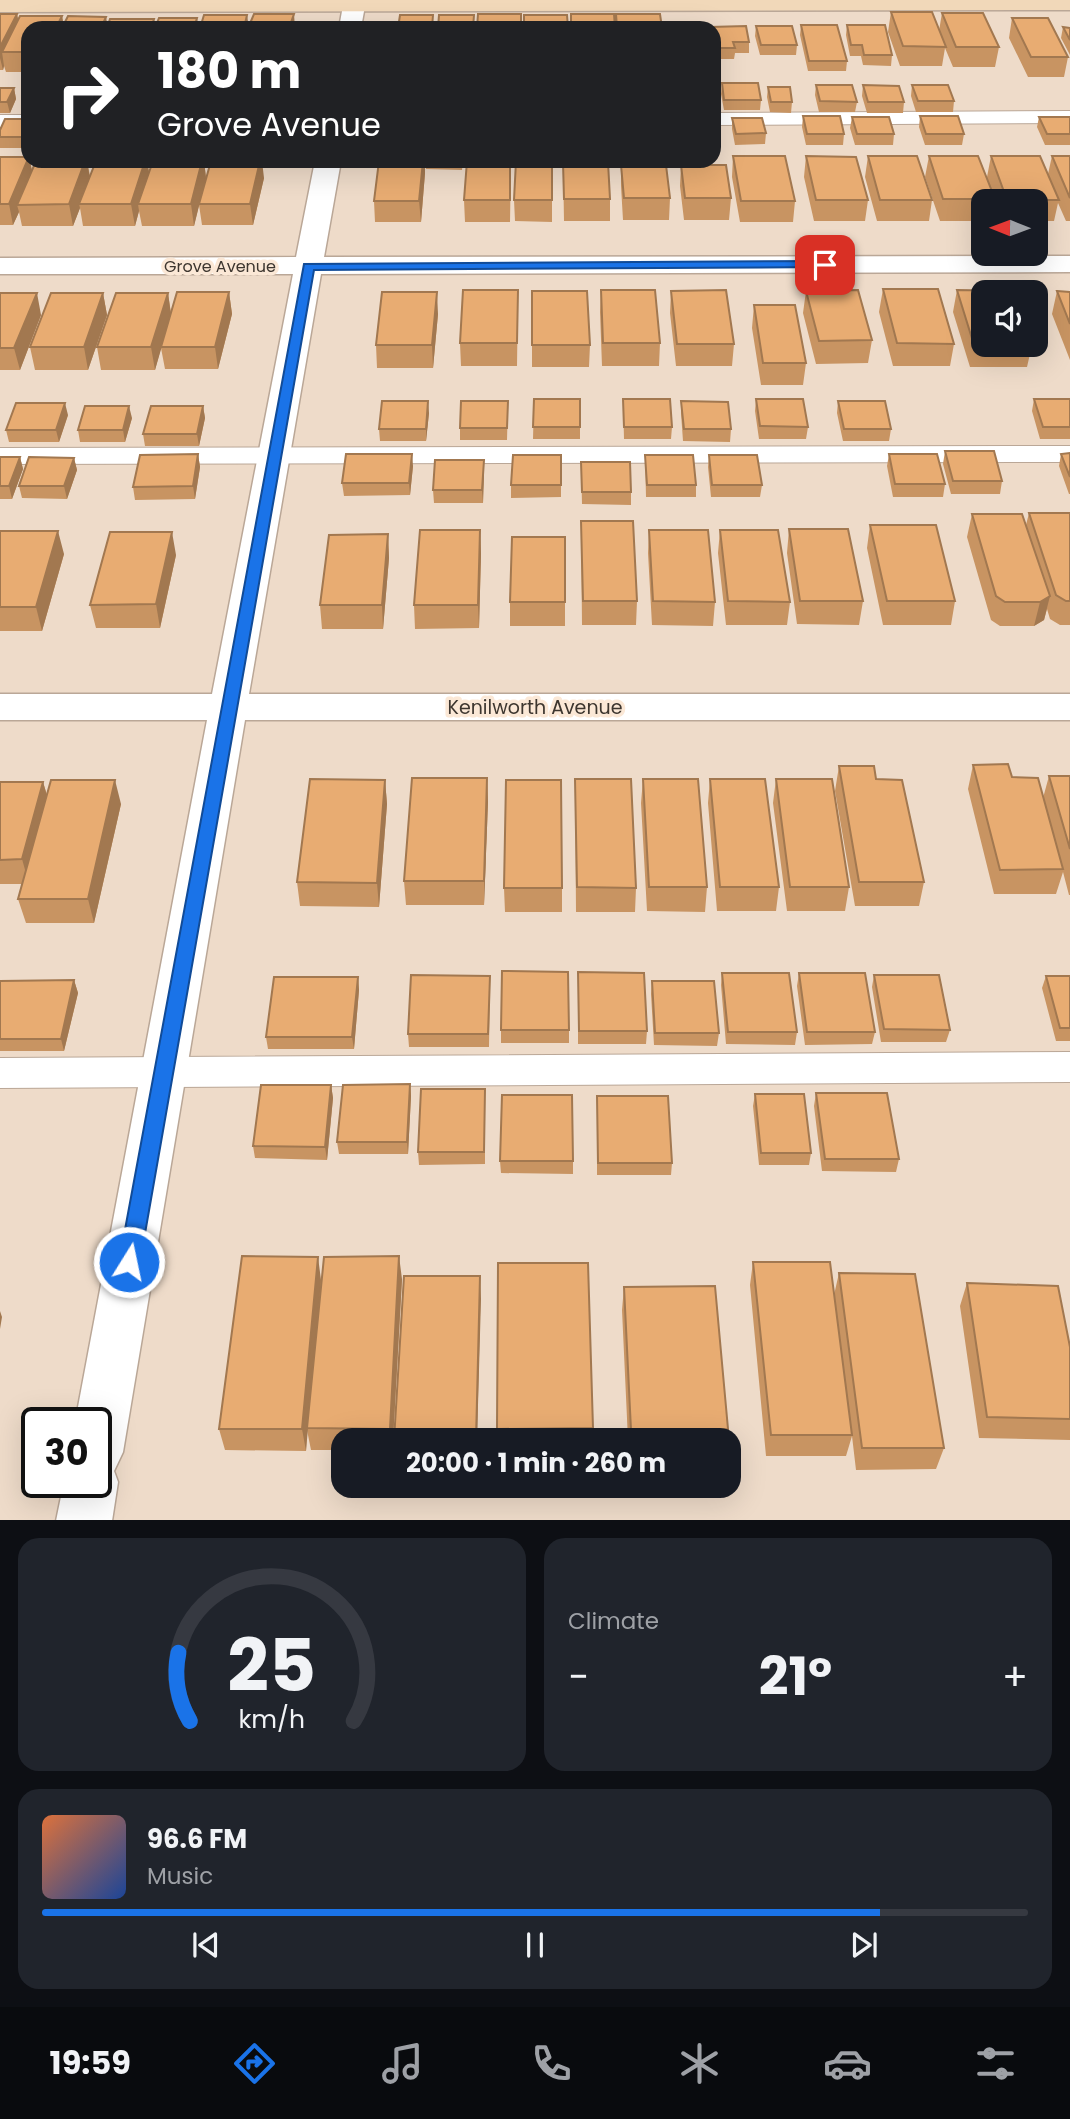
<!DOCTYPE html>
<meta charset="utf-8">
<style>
:root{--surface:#171b24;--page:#20242c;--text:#f1f3f6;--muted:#9ea1a6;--line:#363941;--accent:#1a73e8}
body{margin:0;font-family:Poppins,sans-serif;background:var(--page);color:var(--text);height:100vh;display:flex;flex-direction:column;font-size:26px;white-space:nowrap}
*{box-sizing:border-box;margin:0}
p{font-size:23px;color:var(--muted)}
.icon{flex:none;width:38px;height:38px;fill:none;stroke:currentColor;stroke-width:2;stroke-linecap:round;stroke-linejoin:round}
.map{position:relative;height:1520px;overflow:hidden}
.sheet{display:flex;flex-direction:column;gap:18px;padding:18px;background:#0d0f14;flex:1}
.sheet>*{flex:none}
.banner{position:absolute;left:21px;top:21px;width:700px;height:147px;border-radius:21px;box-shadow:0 7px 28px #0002;background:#202124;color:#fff;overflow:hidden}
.needle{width:46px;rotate:271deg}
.fabs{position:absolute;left:971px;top:189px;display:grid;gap:14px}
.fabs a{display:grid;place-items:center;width:77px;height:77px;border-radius:14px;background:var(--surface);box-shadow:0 7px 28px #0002;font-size:35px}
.speed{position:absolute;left:21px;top:1407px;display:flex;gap:14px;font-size:35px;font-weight:700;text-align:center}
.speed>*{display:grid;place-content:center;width:91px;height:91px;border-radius:50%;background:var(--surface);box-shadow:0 7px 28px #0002;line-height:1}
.speed .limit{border:4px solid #111;border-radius:10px;background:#fff;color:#111}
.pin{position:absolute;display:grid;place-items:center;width:60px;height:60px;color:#fff;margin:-30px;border-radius:14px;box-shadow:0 4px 10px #0006}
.me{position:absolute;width:77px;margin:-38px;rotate:10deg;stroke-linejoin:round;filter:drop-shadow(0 0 5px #0008)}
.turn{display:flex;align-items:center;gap:24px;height:147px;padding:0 21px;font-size:32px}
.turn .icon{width:91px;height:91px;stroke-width:2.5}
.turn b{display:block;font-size:49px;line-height:60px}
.big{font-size:52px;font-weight:700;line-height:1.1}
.sheet .card{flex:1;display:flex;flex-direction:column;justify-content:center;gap:10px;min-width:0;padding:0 24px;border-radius:21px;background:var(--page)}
.sheet .dial{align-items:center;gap:0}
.dial svg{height:182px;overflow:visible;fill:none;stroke:var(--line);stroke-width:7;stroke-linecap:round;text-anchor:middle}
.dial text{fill:var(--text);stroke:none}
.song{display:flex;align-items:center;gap:21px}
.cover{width:84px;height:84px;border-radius:10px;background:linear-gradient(135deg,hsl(20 70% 55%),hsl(220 70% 35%))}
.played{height:7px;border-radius:4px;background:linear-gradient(90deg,var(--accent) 85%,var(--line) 85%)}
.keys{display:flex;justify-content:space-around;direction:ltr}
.heat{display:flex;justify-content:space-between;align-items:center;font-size:38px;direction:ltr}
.sheet .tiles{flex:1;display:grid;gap:18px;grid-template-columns:1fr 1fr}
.card:last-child{grid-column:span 2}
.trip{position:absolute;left:331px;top:1428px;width:410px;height:70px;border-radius:21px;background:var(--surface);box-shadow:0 7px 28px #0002;font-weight:700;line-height:70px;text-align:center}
.tab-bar{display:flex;height:112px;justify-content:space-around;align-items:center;background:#090b0e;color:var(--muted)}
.tab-bar .icon{width:49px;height:49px}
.tab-bar .on{color:var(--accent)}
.tab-bar b{font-size:32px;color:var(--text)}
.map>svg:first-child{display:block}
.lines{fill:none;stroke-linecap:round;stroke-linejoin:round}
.lane-casing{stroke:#baa797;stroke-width:2}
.street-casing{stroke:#baa797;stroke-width:3}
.secondary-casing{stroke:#baa797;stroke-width:3}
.lane{fill:#fff;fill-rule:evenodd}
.street{fill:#fff;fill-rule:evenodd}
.secondary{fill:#f1d8b9;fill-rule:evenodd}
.wall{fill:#c89462}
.shaded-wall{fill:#a27850}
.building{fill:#e8ac72;stroke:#a27850;stroke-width:2}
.route{fill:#1a73e8;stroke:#114b97;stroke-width:2}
.labels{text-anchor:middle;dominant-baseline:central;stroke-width:7;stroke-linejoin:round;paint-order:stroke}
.far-street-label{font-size:16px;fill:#3d362f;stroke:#fbe8d6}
.street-label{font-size:19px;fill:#3d362f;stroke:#fbe8d6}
</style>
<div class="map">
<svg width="1070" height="1521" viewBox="0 0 1070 1521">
<rect width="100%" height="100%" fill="#eedbc9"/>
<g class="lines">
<!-- lane casing -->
<g class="lane-casing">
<path id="lane" d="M1070,111V123L714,125V113Z
M0,115H28V127H0Z
M1070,446V462L0,464V448Z
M1070,1052V1082L0,1088V1058Z"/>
</g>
<!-- street casing -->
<g class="street-casing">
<path id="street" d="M344,0H366L361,28H339Z
M315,161H341L324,257L1070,256V272L321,274L249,694H1070V720H245L123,1452L114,1471L118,1482L112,1521H56L64,1482H96V1423H75L207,720H0V694H212L293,274H0V258L296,257Z"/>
</g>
<!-- secondary casing -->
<g class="secondary-casing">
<path id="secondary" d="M0,0H1070V10L0,12Z"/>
</g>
<!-- lane -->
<use href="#lane" class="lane"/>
<!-- street -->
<use href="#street" class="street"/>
<!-- secondary -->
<use href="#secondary" class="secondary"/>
</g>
<!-- wall -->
<path class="wall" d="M891,12L939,31L942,13L999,47L995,67H953L945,48L942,66H900L888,32Z
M0,14H17L18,19L62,16L64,26L108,25L154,19L156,27L197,18L198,28H28V72H6L4,66L3,70H0Z
M1012,18L1068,57L1064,77H1028L1009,38Z
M801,25L847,61L846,71H808L800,35Z
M847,25L892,55L891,66L863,65L861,56H850L846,35Z
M756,26L797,45L796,55H760L755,36Z
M1063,27L1070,28V55L1061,38Z
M714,28L749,42V53H735L734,59H714Z
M722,83L761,100L760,110H724L721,94Z
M816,85L857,102L855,112H819L815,95Z
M863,85L904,102L903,113H867L862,96Z
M912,85L954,101L953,112H916L911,96Z
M768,87L792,102L791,113L770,112L767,97Z
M0,88H14L16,99L10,113H0Z
M803,116L844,134L843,145H806L802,127Z
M920,116L964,134L962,145H925L919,127Z
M852,117L894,134L893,145H855L850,128Z
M1039,117H1070V145H1045L1037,127Z
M732,118L766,133L765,144L735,145L732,129Z
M28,119V148H0V130Z
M733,156L795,201L793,222H740L732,177Z
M806,156L868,200L865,221H814L804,177Z
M868,156L932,200L929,221H877L865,177Z
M929,156L987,177L991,156L1048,174L1052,156H1070V221H1066L1058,203L1054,221H1036V201H996L995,200V201H984V221H940L925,177Z
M0,157L30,161L32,170L36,161H87L90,176L96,161H147L149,172L153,161H204L206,178H264L253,225H202L199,205L194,226H142L139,211L135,226H83L80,208L73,226H22L19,212L13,225H0Z
M379,161H425V173L421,222H375L374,201Z
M425,161H463L462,170L426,169Z
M511,161L510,222H465L464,200Z
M552,161V222L515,221L514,200Z
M563,162L610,199V221H564Z
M621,165L670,198L669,220H623L621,186Z
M681,165L731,198L729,220H684L680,186Z
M883,289L954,344L950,366H893L879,312Z
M518,290L517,366H461L460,343Z
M601,290L660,343L659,366H602L600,312Z
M957,290L1032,345L1027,367H970L953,312Z
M532,291L590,345L589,367H532Z
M671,291L734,344L732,366H676L670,313Z
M806,291L872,340L868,363L816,364L803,313Z
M1057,291L1070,292V360L1052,314Z
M229,292L232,314L218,369H165L161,348L155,370H101L97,347L168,293L171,313Z
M0,293L41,315L20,370H0Z
M103,293L107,315L88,370H35L30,347Z
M754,305L806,363L803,385H761L752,328Z
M438,314L433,368H377L376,345Z
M534,399H580V439H533Z
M623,399L672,427L671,439H624Z
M756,399L808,427L806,439H759L755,411Z
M1034,399H1070V439H1040L1032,411Z
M508,401L507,440H460V428Z
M681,401L731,429L730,442L683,441L681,413Z
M838,401L891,429L889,441H843L837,413Z
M203,406L205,418L199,446H145L143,434Z
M429,413L426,441H380L379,429Z
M68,415L59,442H9L6,430Z
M132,418L125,442H80L78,430Z
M945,451L1002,481L1000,494H951L943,464Z
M1070,453V494H1069L1059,466L1061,454Z
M198,454L200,467L195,499L135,500L133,487Z
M889,454L945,484L943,497H893L887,466Z
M561,455V497L511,498V485Z
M645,455L696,485V497H646Z
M709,455L762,485L760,497H711L708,467Z
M0,457H20L23,469L12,499H0Z
M74,458L77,470L67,499L22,498L19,486Z
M484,460L483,503H434L433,490Z
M581,462L631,492V505L582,504Z
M413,466L410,495L344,496L342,483Z
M1029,513H1070V625H1060L1050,619L1047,609L1044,620L1034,626H1000L991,620L967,537L972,514L1026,525Z
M581,521L637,601L636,625H582Z
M870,525L955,601L951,625H883L867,548Z
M789,529L863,601L859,625L797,624L787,553Z
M480,530L481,554L479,628L415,629L414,605Z
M649,530L715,602L713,626L652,625L648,553Z
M720,530L790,602L787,625H726L718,553Z
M0,531L64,554L42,631H0Z
M388,534L389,558L383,629H322L320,605Z
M565,537V626H510V602Z
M176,555L160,628H96L90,605Z
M973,765L1012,777L1043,798L1049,776H1070V895H1069L1063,872L1056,894H994L968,789Z
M839,766L876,779L924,882L919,906H855L835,791Z
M487,778L488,802L484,905H406L404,881Z
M575,779L636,888L635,912H576Z
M643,779L707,887L705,912L647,911L641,803Z
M710,779L779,887L776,911H717L708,803Z
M776,779L849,887L845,911H787L773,803Z
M385,780L387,804L379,907L300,906L297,882Z
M0,782H43L47,795L121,804L94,923H26L18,899L23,884H0Z
M504,888H562V912H505Z
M578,972L647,1031L646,1044H578Z
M722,973L797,1032L795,1045L726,1044L721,985Z
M799,973L875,1032L872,1044L805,1045L797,986Z
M874,975L950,1030L946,1042H881L872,987Z
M1046,976H1070V1041H1056L1042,988Z
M358,977L359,990L354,1049H268L266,1037Z
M74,980L78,993L64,1051H0V981Z
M652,981L719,1033L717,1046L654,1045L651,994Z
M490,988L489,1047H409L408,1034Z
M501,1030H569V1043H501Z
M410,1084L411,1096L408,1154H339L337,1142Z
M331,1085L333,1098L327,1160L255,1158L253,1146Z
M816,1093L899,1159L896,1172L822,1171L814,1106Z
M755,1094L811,1153L809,1165H759L753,1106Z
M597,1096L672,1163L671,1175H597Z
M485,1101V1164L419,1165L418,1152Z
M500,1161H573V1174L501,1173Z
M753,1262L834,1295L839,1273L944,1448L936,1469L856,1470L852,1436L846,1456H766L750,1285Z
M402,1279L393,1440H343V1450H311L307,1430L306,1451L225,1450L219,1429L321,1280Z
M967,1283L1070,1347V1440L979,1438L960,1306Z
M624,1287L728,1429L726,1440H628L622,1310Z
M593,1428L592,1440H497V1429Z"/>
<!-- shaded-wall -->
<path class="shaded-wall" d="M17,14L21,34L2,52L4,66L3,70L0,58V47Z
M294,14L295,28H289Z
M247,15L249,28H244Z
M62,16L64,28H56Z
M106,17L108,28H101Z
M197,18L198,28H194Z
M14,88L16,99L10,113L7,102Z
M28,159V161H30L33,178L17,205L19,212L13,225L9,204Z
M85,161H87L90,179L79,204L80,208L73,226L69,204Z
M145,161H147L150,178L138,204L139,211L135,226L131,204Z
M202,161H204L206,178L194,226L191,204Z
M260,161H262L264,178L253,225L250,204Z
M423,161H425V173L421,222L419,201Z
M229,292L232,314L218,369L215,347Z
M437,292L438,314L433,368L432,345Z
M37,293L41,315L20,370L14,348Z
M103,293L107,315L88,370L84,347Z
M168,293L171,315L155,370L151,347Z
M428,401L429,413L426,441V429Z
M65,403L68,415L59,442L56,430Z
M129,406L132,418L125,442L123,430Z
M203,406L205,418L199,446L197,434Z
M198,454L200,467L195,499L193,486Z
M412,454L413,466L410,495L409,483Z
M20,457L23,469L12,499L9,486Z
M74,458L77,470L67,499L64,486Z
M484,460V473L483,503L482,490Z
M480,530L481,554L479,628L478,605Z
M58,531L64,554L42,631L36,607Z
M172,532L176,555L160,628L156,604Z
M388,534L389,558L383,629L382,605Z
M1050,596L1044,620L1034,626L1040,602Z
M487,778L488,802L484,905V881Z
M115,780L121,804L94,923L88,899Z
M385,780L387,804L379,907L377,883Z
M43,782L50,806L29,884L22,859Z
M358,977L359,990L354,1049L352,1037Z
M74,980L78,993L64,1051L61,1039Z
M410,1084L411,1096L408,1154L407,1142Z
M331,1085L333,1098L327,1160L325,1147Z
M399,1256L402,1279L393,1440H391L390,1429Z
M318,1257L321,1280L306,1451L302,1429Z
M480,1276L481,1299L477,1440H476Z
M0,1311L2,1317L0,1329Z"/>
<!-- building -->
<path class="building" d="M891,12H932L946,47L903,46Z
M942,13H983L999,47H956Z
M0,14H17L0,47Z
M254,14H294L289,28H248Z
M478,14H521V28H477Z
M571,14H614L615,28H571Z
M616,14H660L662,28H617Z
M204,15H247L244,28H200Z
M400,15H433L432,28H398Z
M439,15H474L473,28H438Z
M524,15H567L568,28H524Z
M20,16H62L56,28H28V52H2Z
M68,16L106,17L101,28H62Z
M159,18H197L194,28H155Z
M1012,18H1048L1068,57H1031Z
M110,19H154L151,28H107Z
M801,25H837L847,61H809Z
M847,25H885L892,55H864L862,45H851Z
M666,26H700V28H666Z
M746,26L749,42H733L735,48H714V28H710V27Z
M756,26H792L797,45H761Z
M1063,27L1070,28V40Z
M722,83H758L761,100H724Z
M816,85H852L857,102L820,101Z
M863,85L899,86L904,102H868Z
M912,85H948L954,101H918Z
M768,87H790L792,102H771Z
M0,88H14L7,102H0Z
M803,116H840L844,134H807Z
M920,116H958L964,134H926Z
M852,117H889L894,134H857Z
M1039,117H1070V134H1047Z
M732,118H762L766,133L736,134Z
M5,119H28V137H0V130Z
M733,156H785L795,201H741Z
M806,156L856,157L868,200H816Z
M868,156H917L932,200H880Z
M929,156H978L995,199H943Z
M991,156H1040L1059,200H1007Z
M1052,156H1070V198Z
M0,157H28V159L9,204H0Z
M36,161H85L69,204L17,205Z
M96,161H145L131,204H79Z
M153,161H202L191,204H138Z
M211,161H260L250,204H199Z
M379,161H423L419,201H374Z
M467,161H510V200H464Z
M516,161H552V200H514Z
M563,162H608L610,199H564Z
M621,165H666L670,198H624Z
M681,165H726L731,198H685Z
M883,289H938L954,344L897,343Z
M463,290H518L517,343H460Z
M601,290H655L660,343H603Z
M726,290L734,344H677L671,291Z
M858,290L872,340L819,341L806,291Z
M957,290L1012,291L1013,292H984V345H974Z
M532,291H587L590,345H532Z
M1057,291L1070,292V324Z
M177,292H229L215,347H161Z
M382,292H437L432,345H376Z
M0,293H37L14,348H0Z
M51,293H103L84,347H30Z
M116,293H168L151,347H97Z
M754,305H795L806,363H763Z
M534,399H580V427H533Z
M623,399H670L672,427H624Z
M756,399H803L808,427L760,426Z
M1034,399H1070V427H1043Z
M382,401H428L426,429H379Z
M461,401H508L507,428H460Z
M681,401L728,402L731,429H684Z
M838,401H885L891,429H844Z
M16,403H65L56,430H6Z
M85,406H129L123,430H78Z
M151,406H203L197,434H143Z
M945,451H994L1002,481H953Z
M1070,453V477L1061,454Z
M198,454L193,486L133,487L140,455Z
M346,454H412L409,483H342Z
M889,454H937L945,484H895Z
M513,455H561V485H511Z
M645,455H693L696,485H647Z
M709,455H757L762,485H712Z
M0,457H20L9,486H0Z
M29,457L74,458L64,486H19Z
M435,460H484L482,490H433Z
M581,462H630L631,492H582Z
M1029,513H1070V601H1066L1056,595Z
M972,514H1022L1050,596L1040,602H1005L996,596Z
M581,521H633L637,601H583Z
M870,525H936L955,601H887Z
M789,529H848L863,601H800Z
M420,530H480L478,605H414Z
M649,530H708L715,602L653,601Z
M720,530H778L790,602L728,601Z
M0,531H58L36,607H0Z
M110,532H172L156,604L90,605Z
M388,534L382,605H320L329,535Z
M512,537H565V602H510Z
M1008,764L1012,777L1038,778L1063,869L1000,870L973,765Z
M839,766H874L876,779L902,780L924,882H859Z
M1049,776H1070V849Z
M412,778H487L484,881H404Z
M310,779L385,780L377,883L297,882Z
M575,779H631L636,888L577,887Z
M643,779H698L707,887H649Z
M710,779H765L779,887H720Z
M776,779H832L849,887H790Z
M51,780H115L88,899H18Z
M506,780H561L562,888H504Z
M0,782H43L22,859L0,860Z
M502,971L568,972L569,1030H501Z
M578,972L644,973L647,1031H579Z
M722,973H789L797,1032H728Z
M799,973H865L875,1032H807Z
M411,975L490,976L488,1034H408Z
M874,975H939L950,1030L884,1029Z
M1046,976H1070V1028H1060Z
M274,977H358L352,1037H266Z
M74,980L61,1039H0V981Z
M652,981H714L719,1033H655Z
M410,1084L407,1142H337L343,1085Z
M261,1085H331L325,1147L253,1146Z
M421,1089H485L484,1152H418Z
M816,1093H887L899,1159H825Z
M755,1094H804L811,1153H761Z
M502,1095H572L573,1161H500Z
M597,1096H668L672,1163H598Z
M242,1256L318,1257L302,1429H219Z
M399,1256L390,1429L307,1428L324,1257Z
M753,1262H830L852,1435H771Z
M498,1263H588L593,1428L497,1429Z
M839,1273L915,1274L944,1448H862Z
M404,1276H480L476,1440H394Z
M967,1283L1058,1286L1070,1347V1419L987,1417Z
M715,1286L728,1429L631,1430L624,1287Z"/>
<!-- route -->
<path class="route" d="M825,261L829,262V267L314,270L140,1262L137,1269L129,1271L122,1269L119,1262L304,264Z"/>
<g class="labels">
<!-- far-street labels -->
<g class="far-street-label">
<text x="220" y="266">Grove Avenue</text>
</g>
<!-- street labels -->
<g class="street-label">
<text x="535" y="707">Kenilworth Avenue</text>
</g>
</g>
</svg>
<div class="fabs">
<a><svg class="needle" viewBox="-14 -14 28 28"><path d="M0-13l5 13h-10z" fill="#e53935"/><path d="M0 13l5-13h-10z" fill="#9ea1a6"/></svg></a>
<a><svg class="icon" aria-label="sound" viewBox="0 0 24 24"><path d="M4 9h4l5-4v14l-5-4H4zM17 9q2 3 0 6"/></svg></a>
</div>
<div class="speed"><div class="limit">30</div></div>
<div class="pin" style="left:825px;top:265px;background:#d93025"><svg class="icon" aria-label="arrive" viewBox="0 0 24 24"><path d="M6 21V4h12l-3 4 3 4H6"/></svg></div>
<svg class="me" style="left:129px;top:1262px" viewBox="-20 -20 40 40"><circle r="17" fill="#1a73e8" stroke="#fff" stroke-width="3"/><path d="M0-11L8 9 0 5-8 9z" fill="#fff"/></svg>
<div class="trip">20:00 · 1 min · 260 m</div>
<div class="banner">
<div class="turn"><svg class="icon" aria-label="right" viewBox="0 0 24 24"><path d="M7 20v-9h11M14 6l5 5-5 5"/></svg><div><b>180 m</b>Grove Avenue</div></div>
</div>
</div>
<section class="sheet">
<div class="tiles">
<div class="card dial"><svg viewBox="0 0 100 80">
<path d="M14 69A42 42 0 1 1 86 69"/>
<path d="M14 69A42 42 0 0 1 9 39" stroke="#1a73e8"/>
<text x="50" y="56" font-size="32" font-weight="700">25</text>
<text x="50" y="72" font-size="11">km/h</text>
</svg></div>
<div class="card"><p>Climate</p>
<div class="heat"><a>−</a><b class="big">21°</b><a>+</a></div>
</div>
<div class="card">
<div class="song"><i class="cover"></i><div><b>96.6 FM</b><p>Music</p></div></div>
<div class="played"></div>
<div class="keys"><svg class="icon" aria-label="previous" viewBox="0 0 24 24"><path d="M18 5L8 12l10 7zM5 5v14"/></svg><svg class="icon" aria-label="pause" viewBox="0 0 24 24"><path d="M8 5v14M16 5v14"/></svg><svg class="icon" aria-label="next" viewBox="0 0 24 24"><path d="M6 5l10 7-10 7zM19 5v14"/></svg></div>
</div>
</div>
</section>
<nav class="tab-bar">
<b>19:59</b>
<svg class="icon on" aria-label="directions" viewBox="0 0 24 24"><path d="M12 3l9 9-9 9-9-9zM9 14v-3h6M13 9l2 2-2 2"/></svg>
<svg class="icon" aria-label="music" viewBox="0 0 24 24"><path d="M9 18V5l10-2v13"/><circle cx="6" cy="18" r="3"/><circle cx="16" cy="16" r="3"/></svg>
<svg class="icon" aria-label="phone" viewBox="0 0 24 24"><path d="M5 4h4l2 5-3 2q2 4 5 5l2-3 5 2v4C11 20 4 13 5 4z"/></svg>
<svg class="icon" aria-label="climate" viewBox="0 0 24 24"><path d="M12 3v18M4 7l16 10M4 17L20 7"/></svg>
<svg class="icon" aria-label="car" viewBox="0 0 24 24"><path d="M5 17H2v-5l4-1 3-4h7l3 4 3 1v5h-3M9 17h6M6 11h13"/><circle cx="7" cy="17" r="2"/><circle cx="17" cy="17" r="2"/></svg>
<svg class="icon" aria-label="filters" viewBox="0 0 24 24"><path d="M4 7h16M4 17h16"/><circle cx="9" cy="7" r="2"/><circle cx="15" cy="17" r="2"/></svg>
</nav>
